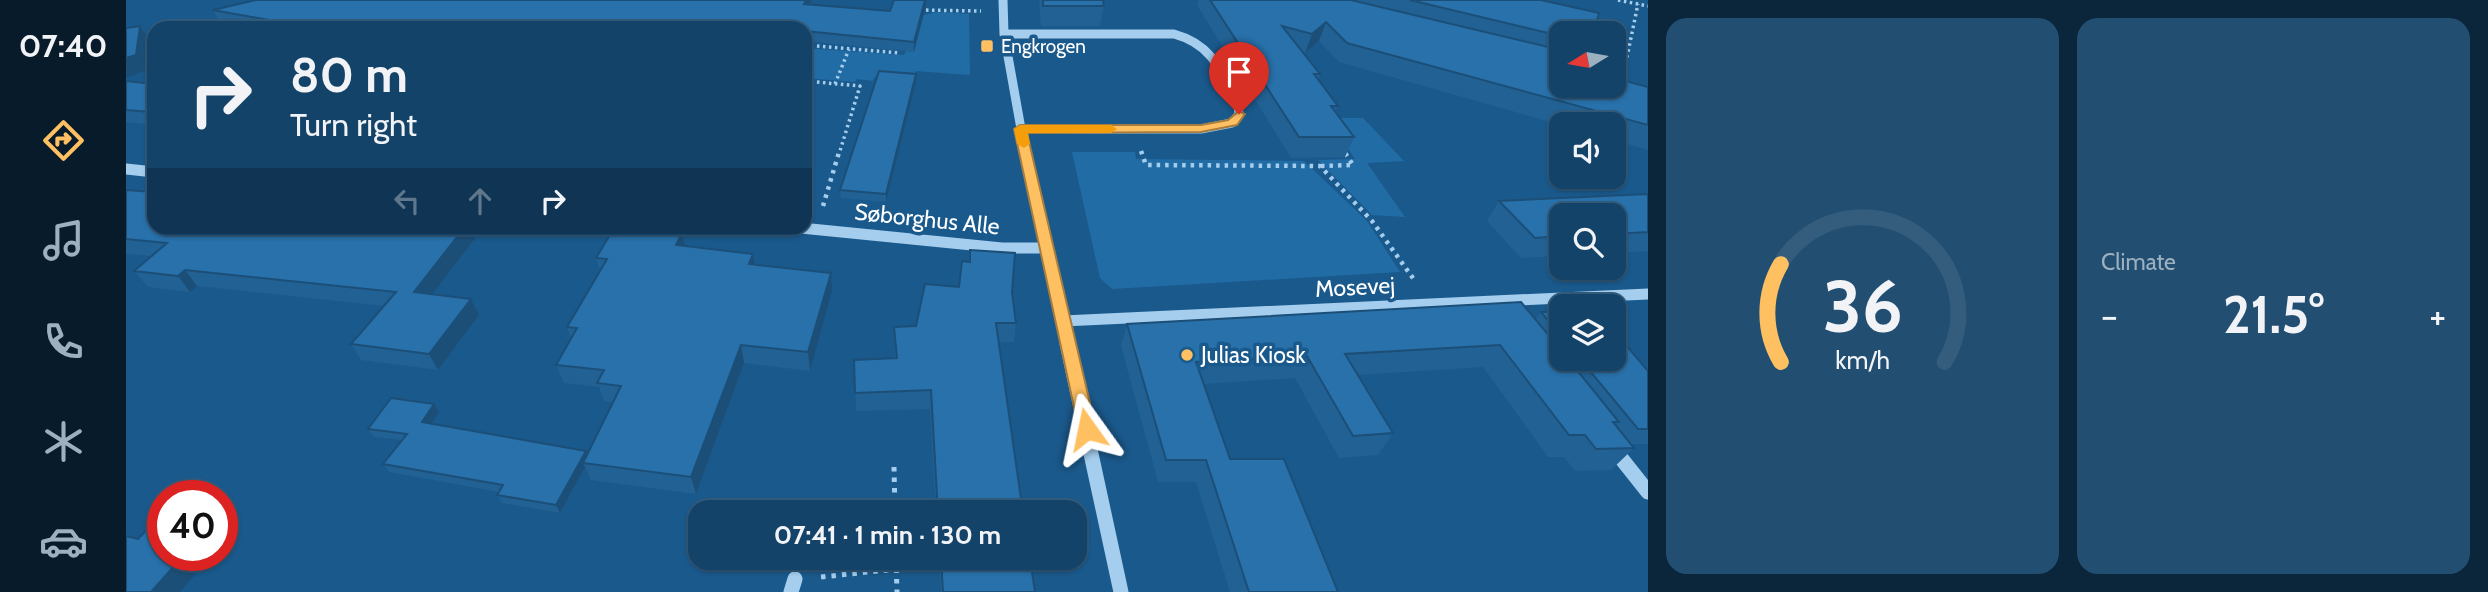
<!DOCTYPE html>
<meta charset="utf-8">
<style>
:root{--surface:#144369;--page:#214e71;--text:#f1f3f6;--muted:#9db0c0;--line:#335c7d;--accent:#ffc062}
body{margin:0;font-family:Cabin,sans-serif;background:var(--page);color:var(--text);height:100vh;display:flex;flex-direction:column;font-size:26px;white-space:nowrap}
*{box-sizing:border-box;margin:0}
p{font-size:23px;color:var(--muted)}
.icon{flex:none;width:38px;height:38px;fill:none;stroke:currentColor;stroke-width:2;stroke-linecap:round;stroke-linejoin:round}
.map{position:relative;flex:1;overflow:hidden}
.side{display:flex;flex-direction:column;gap:18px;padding:18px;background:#0b253a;width:840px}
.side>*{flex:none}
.top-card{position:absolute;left:21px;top:21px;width:665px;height:214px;border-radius:21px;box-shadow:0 2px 5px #0004,0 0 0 2px var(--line);background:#144369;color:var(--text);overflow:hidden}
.needle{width:46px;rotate:259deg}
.controls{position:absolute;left:1423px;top:21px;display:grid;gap:14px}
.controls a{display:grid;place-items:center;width:77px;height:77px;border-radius:14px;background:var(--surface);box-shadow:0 2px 5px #0004,0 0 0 2px var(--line);font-size:35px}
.speed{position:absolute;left:21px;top:480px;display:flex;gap:14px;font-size:35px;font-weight:700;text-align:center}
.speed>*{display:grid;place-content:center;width:91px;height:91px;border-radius:50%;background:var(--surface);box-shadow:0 2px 5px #0004,0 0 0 2px var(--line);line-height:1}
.speed .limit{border:10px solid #d22;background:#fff;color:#111}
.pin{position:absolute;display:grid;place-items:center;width:60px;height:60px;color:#fff;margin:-72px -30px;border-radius:50% 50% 50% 0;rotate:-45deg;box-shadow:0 0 7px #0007}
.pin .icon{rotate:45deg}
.me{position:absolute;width:77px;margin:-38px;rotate:348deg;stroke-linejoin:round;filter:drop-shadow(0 0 5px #0008)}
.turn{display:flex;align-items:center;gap:24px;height:147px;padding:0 28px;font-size:32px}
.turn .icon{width:91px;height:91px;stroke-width:2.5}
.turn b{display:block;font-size:49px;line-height:60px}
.lanes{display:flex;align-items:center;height:66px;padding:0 28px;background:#0003;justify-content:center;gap:35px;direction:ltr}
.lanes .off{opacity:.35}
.big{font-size:52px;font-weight:700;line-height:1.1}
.side .tile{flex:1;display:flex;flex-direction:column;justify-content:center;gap:10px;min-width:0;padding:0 24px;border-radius:21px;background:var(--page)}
.side .dial{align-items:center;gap:0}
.dial svg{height:182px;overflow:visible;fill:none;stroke:var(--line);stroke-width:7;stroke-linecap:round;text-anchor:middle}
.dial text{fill:var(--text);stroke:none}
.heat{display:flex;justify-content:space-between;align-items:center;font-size:38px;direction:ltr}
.side .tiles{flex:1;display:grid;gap:18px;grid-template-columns:repeat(2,1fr)}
.trip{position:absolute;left:562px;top:500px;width:399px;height:70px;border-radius:21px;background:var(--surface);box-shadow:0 2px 5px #0004,0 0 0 2px var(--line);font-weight:700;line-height:70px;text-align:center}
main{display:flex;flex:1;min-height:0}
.dock{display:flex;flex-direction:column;width:126px;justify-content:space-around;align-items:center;background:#081b2a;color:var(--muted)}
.dock .icon{width:49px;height:49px}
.dock .active{color:var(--accent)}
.dock b{font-size:32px;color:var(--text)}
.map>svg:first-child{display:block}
.green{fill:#226ca6}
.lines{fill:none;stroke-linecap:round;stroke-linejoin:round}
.path-far2{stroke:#a5ceee;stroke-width:3.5;stroke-dasharray:2.5 3.5;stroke-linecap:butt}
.path-far1{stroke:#a5ceee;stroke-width:4.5;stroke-dasharray:3.5 5;stroke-linecap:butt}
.path{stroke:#a5ceee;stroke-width:5;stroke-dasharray:4.5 6;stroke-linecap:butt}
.minor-far2{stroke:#a5ceee;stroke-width:9}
.minor-far1{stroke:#a5ceee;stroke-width:11}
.minor{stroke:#a5ceee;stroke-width:15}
.wall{fill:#226193;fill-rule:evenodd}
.shaded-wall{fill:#1c4f78}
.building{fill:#2871ab;stroke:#1c4f78;stroke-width:2}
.route{fill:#ffc062;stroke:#a67d40;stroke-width:2}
.slow{fill:#f59e0b}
.poi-dot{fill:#ffc062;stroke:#1a598c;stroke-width:2.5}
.labels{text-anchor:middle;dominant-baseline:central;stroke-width:7;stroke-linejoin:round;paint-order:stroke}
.far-poi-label{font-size:19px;fill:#fff;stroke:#1a598c;text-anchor:start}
.street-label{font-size:23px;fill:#fff;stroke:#1a598c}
.poi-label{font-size:23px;fill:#fff;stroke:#1a598c;text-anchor:start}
</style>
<main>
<nav class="dock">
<b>07:40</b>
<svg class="icon active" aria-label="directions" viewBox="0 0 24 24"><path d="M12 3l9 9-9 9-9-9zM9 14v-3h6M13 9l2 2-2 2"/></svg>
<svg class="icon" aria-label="music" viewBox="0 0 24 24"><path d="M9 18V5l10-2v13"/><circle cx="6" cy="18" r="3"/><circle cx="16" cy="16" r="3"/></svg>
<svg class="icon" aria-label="phone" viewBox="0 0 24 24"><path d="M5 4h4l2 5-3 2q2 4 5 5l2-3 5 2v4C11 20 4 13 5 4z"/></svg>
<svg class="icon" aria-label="climate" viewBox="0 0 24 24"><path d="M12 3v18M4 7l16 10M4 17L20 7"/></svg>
<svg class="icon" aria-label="car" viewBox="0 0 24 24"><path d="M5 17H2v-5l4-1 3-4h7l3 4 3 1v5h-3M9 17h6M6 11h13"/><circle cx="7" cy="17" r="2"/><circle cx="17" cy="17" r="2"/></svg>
</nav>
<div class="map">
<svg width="1522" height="592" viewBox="0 0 1522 592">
<rect width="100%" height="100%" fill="#1a598c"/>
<!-- green -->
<path class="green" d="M811,12L843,14L844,75L790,71L787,79L748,77L747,81L731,79L729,82L679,78V48L778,55L781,49L788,50L798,15Z
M1201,118H1237L1278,161L1241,163L1279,217L1246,215L1192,160L1229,159Z
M946,152H1009L1010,159L1178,161L1241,221L1274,272L986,289L974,278Z"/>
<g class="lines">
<!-- path-far2 -->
<path class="path-far2" d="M1492,0L1522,6
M794,10L855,11
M679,45L774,53
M679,81L734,86L714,151
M1496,81L1512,4
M709,84L723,49"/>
<!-- path-far1 -->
<path class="path-far1" d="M1015,151L1020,165L1194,166L1246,221L1289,281
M1195,166L1227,165L1217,150
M697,206L714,149"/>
<!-- path -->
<path class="path" d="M768,467L769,513
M770,558L771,592
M695,577L771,569"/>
<!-- minor-far2 -->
<path class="minor-far2" d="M877,0L878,34L899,151
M878,34H1048C1088,45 1095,72 1112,106L1113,114L1106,123L1075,129H894"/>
<!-- minor-far1 -->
<path class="minor-far1" d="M898,149L941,344
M0,169L28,172
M675,228L876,248H922
M937,321L1522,294"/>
<!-- minor -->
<path class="minor" d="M941,343L995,592
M1487,448L1522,492
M665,592L669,579"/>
</g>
<!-- wall -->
<path class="wall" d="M686,0L683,5L764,11L801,0L788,52L679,41V28H138L92,20L87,10Z
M913,0H977L978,6L974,26H915Z
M1072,0H1415L1473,13L1469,28L1494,34L1488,78L1522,87V150L1488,140V124L1435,125L1213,62L1193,41L1179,53L1176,52L1194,74L1192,79L1212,106L1209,111L1228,137L1219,157L1165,158L1071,5ZM1435,33H1488V86H1435Z
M0,81L28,84V125L0,122Z
M790,82L760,202L715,198L714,190Z
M0,190L28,228L227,230L229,228H357L307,294L353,315L312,370L235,360L225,344L258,306L71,286L64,292L22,287L8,271L26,256L0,254Z
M1522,194V251L1488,253V215H1435V256L1395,258L1361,221L1373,201Z
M556,233L559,246L627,254L629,265L706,291L684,371L618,363L570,494L465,480L459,467L434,513L376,503L371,495L373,492L263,472L257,464L276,440L248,437L242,429L308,404L313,412L305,424L460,451L461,455L487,402L478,401L473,387L438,383L430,365L445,339L441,327L474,271L470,258Z
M844,250L886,292L890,323L888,342H873L897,513H810L804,409L730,411L728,360L769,358L768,327L790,326L833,287L843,262Z
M1415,312H1435V359H1488L1522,371V444H1505L1508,448L1485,470L1449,471L1438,457H1422L1357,367L1232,375L1267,433L1252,455L1213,458L1169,378L1077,384L1104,459L1212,592H1104L1070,482H1032L995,346L1001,324L1409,319Z
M813,558H904L909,592H815Z"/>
<!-- shaded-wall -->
<path class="shaded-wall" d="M680,0H686L678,15V4Z
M799,0H801L788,52V42Z
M1200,22L1193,41L1179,53L1186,34Z
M14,26L24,41L21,70L0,78V58Z
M790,74V82L760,202V194Z
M338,228H357L296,308L288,292Z
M556,233L560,250L550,245Z
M627,254L630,272L623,264Z
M59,270L71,286L64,292L52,276Z
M705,273L706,291L684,371L682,352Z
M345,299L353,315L312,370L303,354Z
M615,345L618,363L570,494L565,477Z
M308,404L313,412L301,430L296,422Z
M460,451L463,459L457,463L459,467L434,513L430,505Z
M97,510L112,524L96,542V511Z
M58,555H86L54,592H25Z"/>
<!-- building -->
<path class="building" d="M130,0H680L678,4L764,11L768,0H799L788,42L679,31V28H668L669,22L665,28H185L168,26L171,25L87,10Z
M917,0H977L978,6H917Z
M1084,0H1225L1435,50V86H1488V33H1435V36L1284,0H1415L1473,13L1469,28L1494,34L1488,78L1522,87V125L1221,43L1200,22L1186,34L1156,26L1194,74H1188L1212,106H1205L1228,137H1173Z
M14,26L10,55L0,58V28Z
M753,71L790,74L760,194L714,190Z
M0,81L28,84V110L25,112L0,110Z
M0,190L28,192V228H196L227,230L229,228H338L288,292L345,299L303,354L225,344L270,292L59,270L52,276L8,271L41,243L0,239Z
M1522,194V232L1488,234V215H1435V236L1409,238L1373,201Z
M488,228H500L556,233L550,245L627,254L623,264L705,273L682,352L615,345L565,477L457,463L495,386L471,383L478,370L430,365L451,328L441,327L481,259L470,258Z
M844,250L889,253L886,292L890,323H870L897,513H812L805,390L729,393L728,360L771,358L768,327L790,326L799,284L833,287L836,261L844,262Z
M1395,302L1435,350V359H1442L1493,422H1487L1508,448L1470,449L1459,435H1443L1374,345L1219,354L1267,433L1227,436L1181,356L1070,362L1104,459H1158L1212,592H1123L1080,460H1040L1001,324Z
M1415,312H1435V336Z
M1488,331L1522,371V429H1512L1454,359H1488Z
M265,398L308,404L296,422L460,451L430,505L371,495L377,485L257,464L281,434L242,429Z
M37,513V555H58L25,592H0V536L12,539Z
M815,558H904L909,592H817Z"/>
<!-- route -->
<path class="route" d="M1113,111L1119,114L1111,125L1075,132L901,133L970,429L967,435L961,437L954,435L888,129L894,125H1075L1102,120Z"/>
<!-- slow -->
<path class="slow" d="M894,125H985L991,129L985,133H902L904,144L898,148L891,144L888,129Z"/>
<!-- markers -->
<g class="poi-dot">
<rect x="854" y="39" width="14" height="14" rx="3.5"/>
<circle cx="1061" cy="355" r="7"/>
</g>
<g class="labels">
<!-- far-poi labels -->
<g class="far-poi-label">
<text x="875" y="46">Engkrogen</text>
</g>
<!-- street labels -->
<g class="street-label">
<text transform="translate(801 219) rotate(6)">Søborghus Alle</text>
<text transform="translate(1229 287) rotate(-3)">Mosevej</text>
</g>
<!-- poi labels -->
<g class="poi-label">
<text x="1075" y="355">Julias Kiosk</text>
</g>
</g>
</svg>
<div class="controls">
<a><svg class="needle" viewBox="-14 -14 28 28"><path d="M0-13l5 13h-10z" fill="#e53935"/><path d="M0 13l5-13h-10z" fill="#9db0c0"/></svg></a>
<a><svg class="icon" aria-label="sound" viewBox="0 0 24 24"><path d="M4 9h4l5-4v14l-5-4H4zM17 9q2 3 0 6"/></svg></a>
<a><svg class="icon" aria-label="search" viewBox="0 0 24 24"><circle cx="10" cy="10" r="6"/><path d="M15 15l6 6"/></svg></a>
<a><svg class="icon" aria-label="layers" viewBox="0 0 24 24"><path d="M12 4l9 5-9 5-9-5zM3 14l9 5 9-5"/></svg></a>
</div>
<div class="speed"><div class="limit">40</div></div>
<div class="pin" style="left:1113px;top:114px;background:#d93025"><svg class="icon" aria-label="arrive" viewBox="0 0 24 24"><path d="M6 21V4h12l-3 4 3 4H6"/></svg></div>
<svg class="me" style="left:961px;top:429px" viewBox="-20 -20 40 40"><path d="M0-17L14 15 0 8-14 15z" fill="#ffc062" stroke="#fff" stroke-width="4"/></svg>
<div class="trip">07:41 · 1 min · 130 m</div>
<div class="top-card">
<div class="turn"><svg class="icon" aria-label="right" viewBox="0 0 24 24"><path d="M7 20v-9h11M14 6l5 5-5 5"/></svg><div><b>80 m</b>Turn right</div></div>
<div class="lanes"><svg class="icon off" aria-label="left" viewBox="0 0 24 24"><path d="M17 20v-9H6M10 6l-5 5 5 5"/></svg><svg class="icon off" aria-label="ahead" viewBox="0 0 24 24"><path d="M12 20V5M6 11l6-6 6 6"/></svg><svg class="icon" aria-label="right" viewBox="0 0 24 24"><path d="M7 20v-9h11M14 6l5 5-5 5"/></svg></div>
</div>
</div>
<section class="side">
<div class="tiles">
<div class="tile dial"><svg viewBox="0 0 100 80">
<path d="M14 69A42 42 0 1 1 86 69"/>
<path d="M14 69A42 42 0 0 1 14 26" stroke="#ffc062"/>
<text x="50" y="56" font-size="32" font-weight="700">36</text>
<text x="50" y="72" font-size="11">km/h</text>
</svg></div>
<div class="tile"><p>Climate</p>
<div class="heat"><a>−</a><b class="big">21.5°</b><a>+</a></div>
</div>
</div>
</section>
</main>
